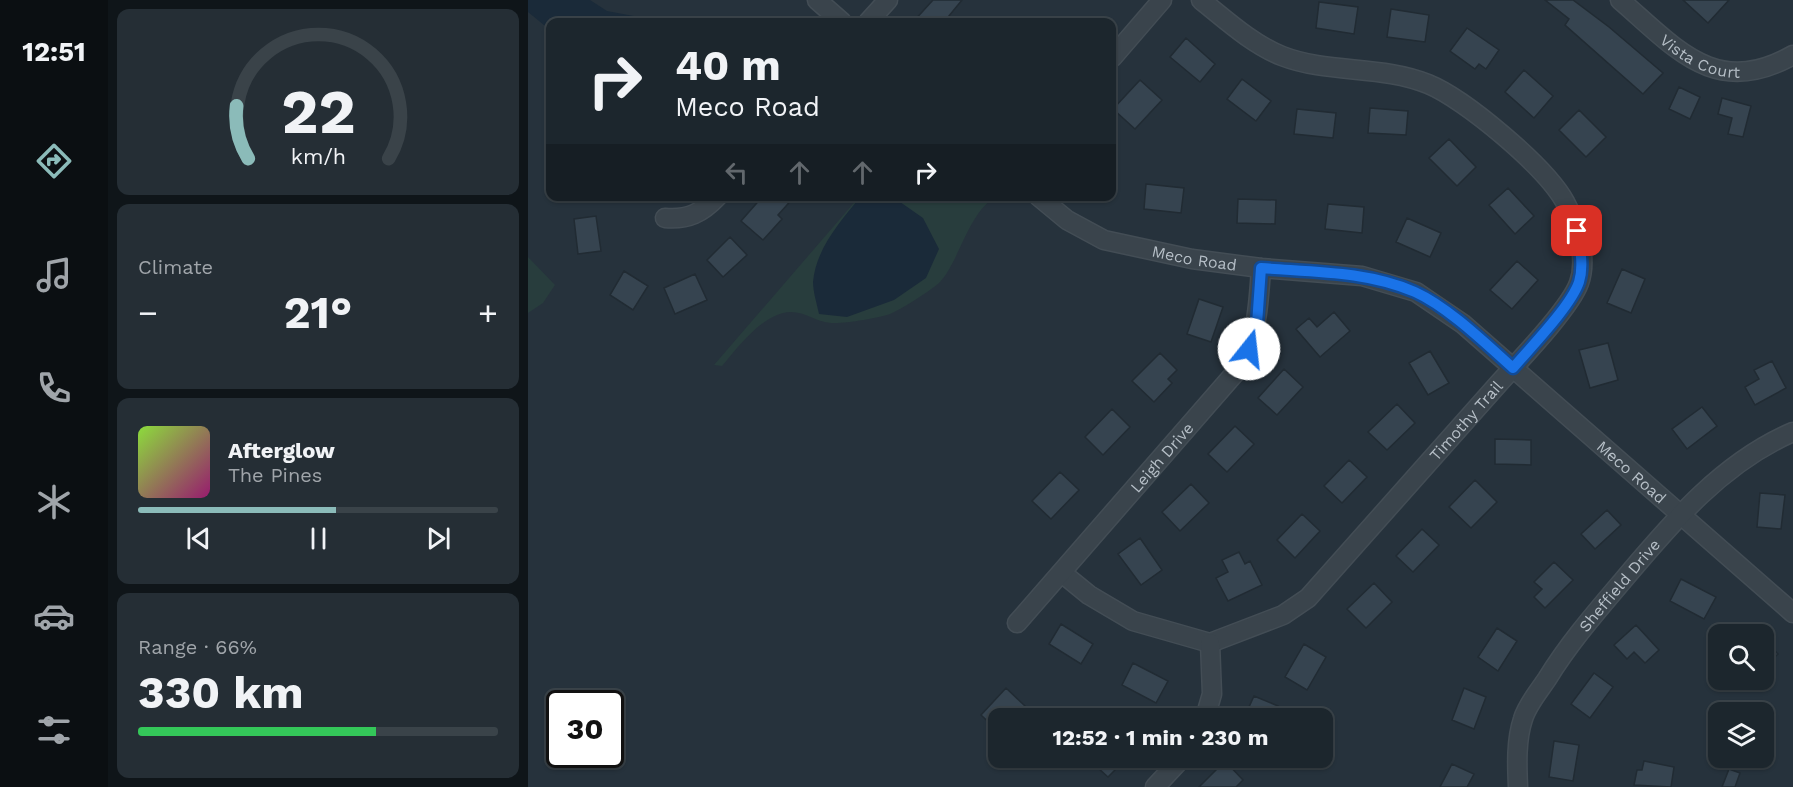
<!DOCTYPE html>
<meta charset="utf-8">
<style>
:root{--surface:#1c262d;--page:#252e35;--text:#f1f3f6;--muted:#a0a5aa;--line:#3a4349;--accent:#8bbbb9}
body{margin:0;font-family:"Work Sans",sans-serif;background:var(--page);color:var(--text);height:100vh;display:flex;flex-direction:column;font-size:22px;white-space:nowrap}
*{box-sizing:border-box;margin:0}
p{font-size:20px;color:var(--muted)}
.icon{flex:none;width:33px;height:33px;fill:none;stroke:currentColor;stroke-width:2;stroke-linecap:round;stroke-linejoin:round}
.map{position:relative;flex:1;overflow:hidden}
.sheet{display:flex;flex-direction:column;gap:9px;padding:9px;background:#0f1519;width:420px}
.sheet>*{flex:none}
.guide{position:absolute;left:18px;top:18px;width:570px;height:183px;border-radius:12px;box-shadow:0 2px 4px #0004,0 0 0 2px var(--line);background:#1c262d;color:var(--text);overflow:hidden}
.tools{position:absolute;left:1180px;top:624px;display:grid;gap:12px}
.tools a{display:grid;place-items:center;width:66px;height:66px;border-radius:12px;background:var(--surface);box-shadow:0 2px 4px #0004,0 0 0 2px var(--line);font-size:30px}
.speed{position:absolute;left:18px;top:690px;display:flex;gap:12px;font-size:30px;font-weight:700;text-align:center}
.speed>*{display:grid;place-content:center;width:78px;height:78px;border-radius:50%;background:var(--surface);box-shadow:0 2px 4px #0004,0 0 0 2px var(--line);line-height:1}
.speed .limit{border:3px solid #111;border-radius:9px;background:#fff;color:#111}
.pin{position:absolute;display:grid;place-items:center;width:51px;height:51px;color:#fff;margin:-26px;border-radius:12px;box-shadow:0 3px 9px #0006}
.me{position:absolute;width:66px;margin:-33px;rotate:16deg;stroke-linejoin:round;filter:drop-shadow(0 0 4px #0008)}
.turn{display:flex;align-items:center;gap:21px;height:126px;padding:0 30px;font-size:27px}
.turn .icon{width:78px;height:78px;stroke-width:2.5}
.turn b{display:block;font-size:42px;line-height:51px}
.lanes{display:flex;align-items:center;height:57px;padding:0 30px;background:#0003;justify-content:center;gap:30px;direction:ltr}
.lanes .off{opacity:.35}
.big{font-size:45px;font-weight:700;line-height:1.1}
.sheet .widget{flex:1;display:flex;flex-direction:column;justify-content:center;gap:9px;min-width:0;padding:0 21px;border-radius:12px;background:var(--page)}
.sheet .dial{align-items:center;gap:0}
.dial svg{height:156px;overflow:visible;fill:none;stroke:var(--line);stroke-width:7;stroke-linecap:round;text-anchor:middle}
.dial text{fill:var(--text);stroke:none}
.song{display:flex;align-items:center;gap:18px}
.cover{width:72px;height:72px;border-radius:9px;background:linear-gradient(135deg,hsl(90 70% 55%),hsl(320 70% 35%))}
.played{height:6px;border-radius:3px;background:linear-gradient(90deg,var(--accent) 55%,var(--line) 55%)}
.keys{display:flex;justify-content:space-around;direction:ltr}
.heat{display:flex;justify-content:space-between;align-items:center;font-size:33px;direction:ltr}
.charge{height:9px;border-radius:4px;background:linear-gradient(90deg,#34c759 66%,var(--line) 0)}
.trip{position:absolute;left:460px;top:708px;width:345px;height:60px;border-radius:12px;background:var(--surface);box-shadow:0 2px 4px #0004,0 0 0 2px var(--line);font-weight:700;line-height:60px;text-align:center}
main{display:flex;flex:1;min-height:0}
.menu{display:flex;flex-direction:column;width:108px;justify-content:space-around;align-items:center;background:#0b0f12;color:var(--muted)}
.menu .icon{width:42px;height:42px}
.menu .on{color:var(--accent)}
.menu b{font-size:27px;color:var(--text)}
.map>svg:first-child{display:block}
.green{fill:#283d3d}
.water{fill:#1a2a39}
.building{fill:#364450;stroke:#212b33;stroke-width:1.5}
.lines{fill:none;stroke-linecap:round;stroke-linejoin:round}
.minor-casing{stroke:#434d55;stroke-width:21}
.minor{stroke:#3a444c;stroke-width:18}
.route-casing{stroke:#114b97;stroke-width:15}
.route{stroke:#1a73e8;stroke-width:10}
.labels{text-anchor:middle;dominant-baseline:central;stroke-width:6;stroke-linejoin:round;paint-order:stroke}
.street-label{font-size:16px;fill:#b6bfc7;stroke:#1f2931}
</style>
<main>
<nav class="menu">
<b>12:51</b>
<svg class="icon on" aria-label="directions" viewBox="0 0 24 24"><path d="M12 3l9 9-9 9-9-9zM9 14v-3h6M13 9l2 2-2 2"/></svg>
<svg class="icon" aria-label="music" viewBox="0 0 24 24"><path d="M9 18V5l10-2v13"/><circle cx="6" cy="18" r="3"/><circle cx="16" cy="16" r="3"/></svg>
<svg class="icon" aria-label="phone" viewBox="0 0 24 24"><path d="M5 4h4l2 5-3 2q2 4 5 5l2-3 5 2v4C11 20 4 13 5 4z"/></svg>
<svg class="icon" aria-label="climate" viewBox="0 0 24 24"><path d="M12 3v18M4 7l16 10M4 17L20 7"/></svg>
<svg class="icon" aria-label="car" viewBox="0 0 24 24"><path d="M5 17H2v-5l4-1 3-4h7l3 4 3 1v5h-3M9 17h6M6 11h13"/><circle cx="7" cy="17" r="2"/><circle cx="17" cy="17" r="2"/></svg>
<svg class="icon" aria-label="filters" viewBox="0 0 24 24"><path d="M4 7h16M4 17h16"/><circle cx="9" cy="7" r="2"/><circle cx="15" cy="17" r="2"/></svg>
</nav>
<section class="sheet">
<div class="widget dial"><svg viewBox="0 0 100 80">
<path d="M14 69A42 42 0 1 1 86 69"/>
<path d="M14 69A42 42 0 0 1 8 42" stroke="#8bbbb9"/>
<text x="50" y="56" font-size="32" font-weight="700">22</text>
<text x="50" y="72" font-size="11">km/h</text>
</svg></div>
<div class="widget"><p>Climate</p>
<div class="heat"><a>−</a><b class="big">21°</b><a>+</a></div>
</div>
<div class="widget">
<div class="song"><i class="cover"></i><div><b>Afterglow</b><p>The Pines</p></div></div>
<div class="played"></div>
<div class="keys"><svg class="icon" aria-label="previous" viewBox="0 0 24 24"><path d="M18 5L8 12l10 7zM5 5v14"/></svg><svg class="icon" aria-label="pause" viewBox="0 0 24 24"><path d="M8 5v14M16 5v14"/></svg><svg class="icon" aria-label="next" viewBox="0 0 24 24"><path d="M6 5l10 7-10 7zM19 5v14"/></svg></div>
</div>
<div class="widget"><p>Range · 66%</p><b class="big">330 km</b><div class="charge"></div></div>
</section>
<div class="map">
<svg width="1265" height="787" viewBox="0 0 1265 787">
<rect width="100%" height="100%" fill="#26323c"/>
<!-- green -->
<path class="green" d="M331,197H469C442,208 431,262 412,282C404,290 372,310 362,314C350,318 316,324 303,323C287,322 273,308 255,313C231,319 210,347 194,366L186,365Z
M0,257L27,285L15,303L0,313Z"/>
<!-- water -->
<path class="water" d="M0,0H62L79,11L111,17L119,22H22V30L0,12Z
M332,197H365L395,218L411,249L398,278L366,300L319,317L291,314C289,304 285,292 285,282C288,248 313,221 332,197Z"/>
<!-- building -->
<path class="building" d="M405,0H434L416,22H385Z
M1017,0H1045L1081,27L1135,73L1115,94L1037,25L1041,19Z
M1155,0H1201L1180,23Z
M791,2L830,7L826,34L788,28Z
M863,9L901,15L897,42L859,37Z
M939,28L971,50L958,69L951,64L947,69L922,51Z
M658,38L687,64L672,82L642,57Z
M996,70L1025,96L1006,118L977,92Z
M714,79L743,101L728,121L699,99Z
M612,80L634,100L607,129L585,109Z
M1151,87L1172,97L1162,119L1141,109Z
M1194,98L1223,106L1215,137L1200,134L1204,118L1190,114Z
M842,108L880,111L878,135L840,133Z
M769,109L808,113L805,138L766,134Z
M1051,110L1078,137L1058,157L1031,130Z
M921,139L948,167L929,186L901,158Z
M618,184L656,188L653,213L616,209Z
M980,188L1006,216L987,234L961,205Z
M235,196H267L250,215L254,219L235,240L213,221Z
M710,199L748,200L747,224L709,223Z
M800,204L836,207L834,233L797,229Z
M68,216L73,251L50,254L46,219Z
M879,218L913,233L902,257L868,242Z
M202,237L219,255L195,277L179,260Z
M989,261L1010,280L984,309L962,290Z
M1094,269L1117,279L1103,313L1079,303Z
M96,271L120,286L105,310L82,295Z
M167,274L179,300L147,314L136,288Z
M671,299L695,307L683,342L659,334Z
M806,312L822,331L792,357L768,329L781,318L789,327Z
M1080,343L1090,380L1062,388L1051,350Z
M902,351L921,383L900,395L881,363Z
M632,353L649,370L640,379L644,383L626,402L604,381Z
M1244,361L1258,388L1227,405L1217,387L1231,379L1226,370Z
M756,369L775,387L749,415L730,398Z
M869,404L887,423L859,450L840,432Z
M1174,407L1189,426L1159,449L1144,429Z
M584,409L602,427L575,455L557,437Z
M707,426L726,444L699,472L680,454Z
M967,439L1003,440V465L967,464Z
M821,460L839,477L814,503L796,486Z
M532,472L551,490L523,519L504,501Z
M947,480L969,502L943,528L921,507Z
M663,484L681,503L652,531L634,512Z
M1232,493L1257,495L1253,529L1229,527Z
M1079,510L1093,525L1067,549L1053,534Z
M774,514L792,531L767,558L749,540Z
M894,529L911,545L885,572L868,556Z
M612,538L634,570L613,585L590,554Z
M711,552L717,564L722,561L734,585L700,601L688,578L700,572L694,560Z
M1026,562L1045,580L1017,608L1006,597L1014,589L1006,582Z
M1153,579L1188,597L1176,619L1142,601Z
M846,583L864,602L838,628L819,609Z
M533,624L565,644L553,664L521,644Z
M1108,625L1131,650L1117,663L1106,652L1099,659L1086,645Z
M969,628L989,641L970,671L950,657Z
M1236,640L1250,654L1236,667Z
M776,644L798,657L779,690L757,677Z
M605,663L640,681L628,703L594,685Z
M1066,673L1085,687L1062,718L1043,704Z
M478,688L497,706L485,718H471V732L453,715Z
M936,688L958,697L946,729L924,720Z
M726,696L750,706L745,718H716Z
M1026,741L1051,745L1045,781L1021,777Z
M559,758H599L580,777Z
M697,761L715,780L708,787H671Z
M1116,761L1146,767L1143,787L1106,785L1109,770H1114Z
M924,764L946,774L939,787H912Z
M1201,769L1212,773L1207,787H1194Z"/>
<g class="lines">
<!-- minor casing -->
<g class="minor-casing">
<g id="minor">
<path d="M289,0L314,22"/>
<path id="s1" d="M1092,0C1148,48 1187,99 1265,55"/>
<path d="M340,22L360,0"/>
<path d="M584,58L634,0"/>
<path id="s2" d="M510,196L539,220L576,240L664,259L733,268L834,276L888,292L935,324L1265,613"/>
<path d="M137,218C160,220 174,213 190,196"/>
<path id="s3" d="M534,573L561,595L605,621L682,643L755,615L780,598C844,526 908,454 972,382C992,360 1042,308 1051,283C1060,258 1049,224 1037,202C1018,167 937,99 900,84C854,65 800,74 754,56C724,44 698,20 673,0"/>
<path id="s4" d="M489,623L707,373C730,334 730,312 733,268"/>
<path d="M677,718L684,694L682,643"/>
<path d="M627,787L654,758"/>
<path id="s5" d="M990,787C989,765 988,740 995,719C999,705 1011,691 1019,679C1041,643 1069,611 1097,578C1145,521 1195,462 1265,432"/>
</g>
</g>
<!-- minor -->
<use href="#minor" class="minor"/>
</g>
<g class="lines">
<!-- route casing -->
<g class="route-casing">
<path id="route" d="M721,349L729,324L733,268C784,272 839,271 887,292C920,307 957,343 985,368C1002,348 1043,306 1051,282C1056,266 1052,248 1049,231"/>
</g>
<!-- route -->
<use href="#route" class="route"/>
</g>
<g class="labels">
<!-- street labels -->
<g class="street-label">
<text stroke="none"><textPath href="#s1" startOffset="100">Vista Court</textPath></text>
<text stroke="none"><textPath href="#s2" startOffset="172">Meco Road</textPath></text>
<text stroke="none"><textPath href="#s3" startOffset="512">Timothy Trail</textPath></text>
<text stroke="none"><textPath href="#s4" startOffset="220">Leigh Drive</textPath></text>
<text stroke="none"><textPath href="#s2" startOffset="678">Meco Road</textPath></text>
<text stroke="none"><textPath href="#s5" startOffset="234">Sheffield Drive</textPath></text>
</g>
</g>
</svg>
<div class="tools">
<a><svg class="icon" aria-label="search" viewBox="0 0 24 24"><circle cx="10" cy="10" r="6"/><path d="M15 15l6 6"/></svg></a>
<a><svg class="icon" aria-label="layers" viewBox="0 0 24 24"><path d="M12 4l9 5-9 5-9-5zM3 14l9 5 9-5"/></svg></a>
</div>
<div class="speed"><div class="limit">30</div></div>
<div class="pin" style="left:1049px;top:231px;background:#d93025"><svg class="icon" aria-label="arrive" viewBox="0 0 24 24"><path d="M6 21V4h12l-3 4 3 4H6"/></svg></div>
<svg class="me" style="left:721px;top:349px" viewBox="-20 -20 40 40"><circle r="19" fill="#fff"/><path d="M0-13L10 11 0 6-10 11z" fill="#1a73e8"/></svg>
<div class="trip">12:52 · 1 min · 230 m</div>
<div class="guide">
<div class="turn"><svg class="icon" aria-label="right" viewBox="0 0 24 24"><path d="M7 20v-9h11M14 6l5 5-5 5"/></svg><div><b>40 m</b>Meco Road</div></div>
<div class="lanes"><svg class="icon off" aria-label="left" viewBox="0 0 24 24"><path d="M17 20v-9H6M10 6l-5 5 5 5"/></svg><svg class="icon off" aria-label="ahead" viewBox="0 0 24 24"><path d="M12 20V5M6 11l6-6 6 6"/></svg><svg class="icon off" aria-label="ahead" viewBox="0 0 24 24"><path d="M12 20V5M6 11l6-6 6 6"/></svg><svg class="icon" aria-label="right" viewBox="0 0 24 24"><path d="M7 20v-9h11M14 6l5 5-5 5"/></svg></div>
</div>
</div>
</main>
